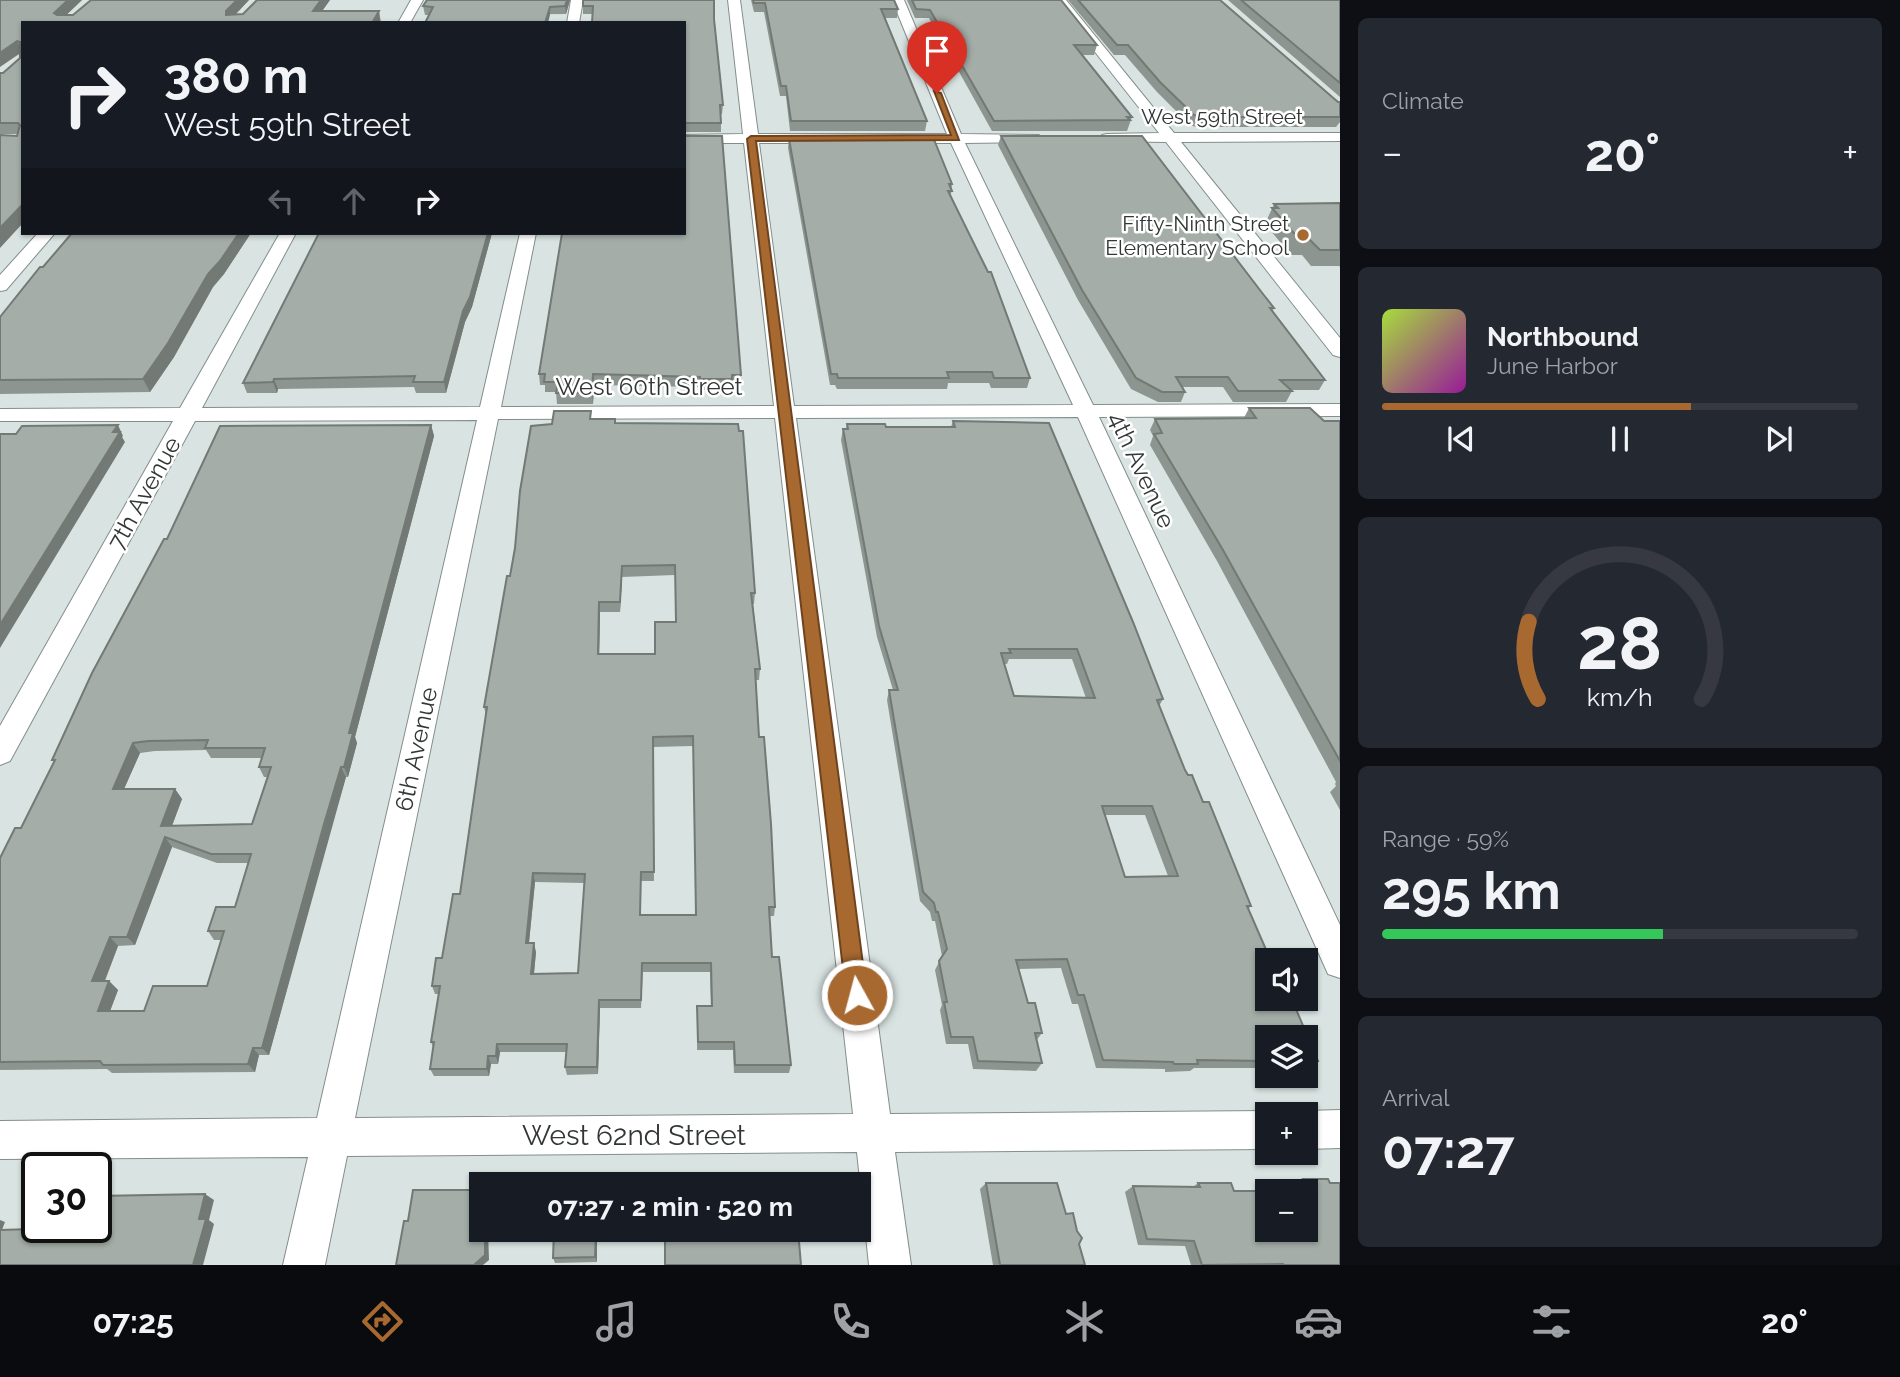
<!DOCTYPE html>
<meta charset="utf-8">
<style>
:root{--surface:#171b24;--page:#242831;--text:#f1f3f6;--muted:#9ea1a6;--line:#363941;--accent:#a86930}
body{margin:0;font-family:Raleway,sans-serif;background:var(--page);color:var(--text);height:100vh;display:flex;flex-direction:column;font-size:26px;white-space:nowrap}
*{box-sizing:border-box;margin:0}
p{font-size:23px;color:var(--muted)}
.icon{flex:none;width:38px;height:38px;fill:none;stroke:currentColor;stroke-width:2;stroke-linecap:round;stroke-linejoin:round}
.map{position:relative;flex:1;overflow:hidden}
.sheet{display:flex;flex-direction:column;gap:18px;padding:18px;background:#0d0f14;width:560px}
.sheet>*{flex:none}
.banner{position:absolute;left:21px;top:21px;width:665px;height:214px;border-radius:0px;box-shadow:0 2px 5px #0004;background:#171b24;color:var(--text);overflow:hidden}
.controls{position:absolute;left:1255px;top:948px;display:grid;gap:14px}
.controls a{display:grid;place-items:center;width:63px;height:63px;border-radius:0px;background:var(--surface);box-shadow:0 2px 5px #0004;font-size:35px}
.speed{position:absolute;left:21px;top:1152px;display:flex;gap:14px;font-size:35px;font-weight:700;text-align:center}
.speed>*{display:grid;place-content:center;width:91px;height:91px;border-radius:50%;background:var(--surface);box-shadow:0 2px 5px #0004;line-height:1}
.speed .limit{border:4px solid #111;border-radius:10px;background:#fff;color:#111}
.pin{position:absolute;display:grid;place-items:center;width:60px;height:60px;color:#fff;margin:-72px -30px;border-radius:50% 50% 50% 0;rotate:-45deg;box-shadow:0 0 7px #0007}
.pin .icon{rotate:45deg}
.me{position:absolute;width:77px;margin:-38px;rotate:353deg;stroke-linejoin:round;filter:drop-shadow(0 0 5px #0008)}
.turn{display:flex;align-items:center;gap:24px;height:147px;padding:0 28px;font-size:32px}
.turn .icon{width:91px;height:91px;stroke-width:2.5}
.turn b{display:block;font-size:49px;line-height:60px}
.lanes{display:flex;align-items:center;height:66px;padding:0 28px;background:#0003;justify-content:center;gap:35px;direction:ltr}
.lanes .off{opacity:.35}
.big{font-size:52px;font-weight:700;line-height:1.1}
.sheet .widget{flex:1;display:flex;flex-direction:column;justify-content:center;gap:10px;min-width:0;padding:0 24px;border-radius:10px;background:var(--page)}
.sheet .dial{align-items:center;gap:0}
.dial svg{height:182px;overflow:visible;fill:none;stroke:var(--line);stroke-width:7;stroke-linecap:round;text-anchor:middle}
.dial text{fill:var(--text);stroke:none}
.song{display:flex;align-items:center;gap:21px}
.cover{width:84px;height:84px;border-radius:10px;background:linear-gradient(135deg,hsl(80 70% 55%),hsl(300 70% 35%))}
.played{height:7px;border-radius:4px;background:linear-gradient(90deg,var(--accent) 65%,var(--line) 65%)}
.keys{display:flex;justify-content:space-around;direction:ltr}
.heat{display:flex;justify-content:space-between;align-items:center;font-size:38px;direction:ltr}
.charge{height:10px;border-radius:5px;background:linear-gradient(90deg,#34c759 59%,var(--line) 0)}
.trip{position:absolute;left:469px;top:1172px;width:402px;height:70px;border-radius:0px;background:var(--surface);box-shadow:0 2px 5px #0004;font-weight:700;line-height:70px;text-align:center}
.tabs{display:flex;height:112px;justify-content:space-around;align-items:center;background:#090b0e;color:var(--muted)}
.tabs .icon{width:49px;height:49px}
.tabs .current{color:var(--accent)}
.tabs b{font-size:32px;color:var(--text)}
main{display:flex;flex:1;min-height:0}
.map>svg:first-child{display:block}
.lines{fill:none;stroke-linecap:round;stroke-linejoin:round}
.minor-casing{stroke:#838e8c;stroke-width:2}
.minor{fill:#fff;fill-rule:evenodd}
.wall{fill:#8d9590;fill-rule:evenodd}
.shaded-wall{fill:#737975}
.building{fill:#a4ada7;stroke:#737975;stroke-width:2;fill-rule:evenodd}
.route{fill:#a86930;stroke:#6d441f;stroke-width:2}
.poi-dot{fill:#a86930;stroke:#fff;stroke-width:2.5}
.labels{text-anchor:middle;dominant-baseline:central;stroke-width:5;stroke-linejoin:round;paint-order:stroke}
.far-street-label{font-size:21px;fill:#323736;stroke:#fff}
.far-poi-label{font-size:21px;fill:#323736;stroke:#fff;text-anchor:end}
.street-label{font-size:24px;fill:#323736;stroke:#fff}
.near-street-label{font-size:28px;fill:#323736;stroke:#fff}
</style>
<main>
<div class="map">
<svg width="1340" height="1265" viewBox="0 0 1340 1265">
<rect width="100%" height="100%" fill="#d9e4e2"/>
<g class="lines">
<!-- minor casing -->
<g class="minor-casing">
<path id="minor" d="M411,0H423L410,23H398Z
M571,0H583L579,23H567Z
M728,0H740L758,134H947L892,0H904L961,134L1039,135L1041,138L1039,141L1034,142L965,143L1093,405L1340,404V416L1099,417L1340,925V978L1328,974L1078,417L796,418L890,1114L1267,1111L1276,1115H1267V1149L895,1152L911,1265H869L857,1152L347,1156L325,1265H283L308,1157L0,1159V1121L317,1118L477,420L195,421L10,761L0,765V726L173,421H0V409L180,408L280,233H296L202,408L480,407L520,233H536L501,407L774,406L744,143H684V135L743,134ZM759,143H951L1073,405L794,406ZM775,418L853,1114L355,1118L498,419Z
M1054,0H1066L1174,133H1340V141L1181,142L1340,338V357L1333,355L1166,142L1102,141L1100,138L1102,135L1107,134L1159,133Z
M38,233H55L6,290L0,291V275Z
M1340,1110V1148L1306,1149V1115H1297L1306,1111Z"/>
</g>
<!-- minor -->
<use href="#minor" class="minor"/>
</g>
<!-- wall -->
<path class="wall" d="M0,0H82L66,15H73L91,0H249L236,14H243L330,0L322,11H379L381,22L380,23H23V223L18,134H0V73H3L20,58V53Z
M570,0L566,14L425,15L423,6Z
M583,0L714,19L723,105L722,114H721V132H684V23L593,14H583Z
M751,0H894L898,9L897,18H885L927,121L925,131H790L786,96H780L764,12H754Z
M907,0H1061L1097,45L1094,55H1082L1132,117L1127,131H992L929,18H915Z
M1068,0H1220L1338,102H1340V122L1336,127H1196L1190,125L1157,92L1125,55H1114Z
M1228,0H1340V97Z
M1001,136L1274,308L1272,312L1325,380L1319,390H1291L1292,391L1286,402H1233L1223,387H1183L1185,392L1181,402H1158L1131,389L1078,300L998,145Z
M789,139L952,184L951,195L1030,378L1027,388H991L989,383H948L947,389H837L835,385H830L788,148Z
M1340,203V267L1339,266H1311L1302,255H1291L1265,224L1274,204Z
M72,233H251L224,274L213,287L174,357L150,392L0,394V317Z
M319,233H492L472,307L465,322L446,393H416L414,387L278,389L277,393H247L243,383Z
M562,233L741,375L740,386H732V390H700V387L594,385L593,404H557L556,392H545V385H540L539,374Z
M1249,408L1324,421H1340V810L1330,792L1336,786L1335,784L1336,782L1217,561L1150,445L1153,436L1150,430L1155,419L1244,418Z
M591,411V419L616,423L755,593L754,604H753L760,669L759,680H756L759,737L775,907L774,916H769L772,957L791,1065L789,1073H734L733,1050H697V1006H711L710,972H643L641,1008H600L598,1074L567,1075L565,1067L566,1052H500L498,1064H491L489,1076H434L430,1069L433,1047L431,1042L439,994H435L432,986L442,958L460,894L486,715L484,707L510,576ZM675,575L676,622L655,654H599L600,612H620L622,577ZM693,746L696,915H640L641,881H654L653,747ZM535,882L584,883L578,973L534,974L536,952L529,943Z
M953,421L1163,699L1159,706L1185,770L1203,802L1251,906L1248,909L1267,961L1318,1061L1308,1069H1306V1038H1267V1068H1194L1190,1071L1165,1072V1069L1096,1068L1078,1004H1072L1061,968L1019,969L1028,1003L1042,1033L1036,1041L1042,1063L1036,1071L973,1069L968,1044H946L940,1010L942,1005L935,970L942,956L935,921H932L930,912L920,901L887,700L889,690H893L877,637L841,440L843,429H846L847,424L886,427H951ZM1009,659H1072L1086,698L1014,696L1004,664H1007ZM1105,815H1145L1168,876L1125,877Z
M431,425L434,436L355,737L357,743L348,777H346L329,834L269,1055H259L255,1072L112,1073L107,1069L0,1070V858L21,828L54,762L52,760L167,539ZM206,750L211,758H262L259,767L264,777H267L252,824L172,826L182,799L175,789H124L140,753L155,751ZM172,847L217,863H248L235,907L208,931L214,940H222L207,986L144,1011H110L118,990L109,981H105L118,946L135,945Z
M1303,1179L1340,1265H1191L1185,1246L1138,1245L1125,1192L1133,1186L1193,1187L1198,1183L1234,1191H1278L1277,1189L1288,1183H1296Z
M986,1183L1066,1214L1079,1244L1085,1265H993L980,1189Z
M554,1230H798L597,1237V1262L555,1263L553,1258Z"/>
<!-- shaded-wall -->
<path class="shaded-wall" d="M68,0H82L58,23L54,13Z
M237,0H249L229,21L226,15V11Z
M321,0H330L315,21L313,11Z
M567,0H570L566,14L565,6Z
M550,7V15L548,23H545Z
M379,11L380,23H372Z
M17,41L22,52L0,67V53Z
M23,204V223L0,248V228Z
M239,233H251L224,274L213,287L174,357L150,392L143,379L208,274Z
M488,233H492L472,307L465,322L446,393L444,382L463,311Z
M593,374L594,385L593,404L592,393Z
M274,379L278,389L277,393L273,382Z
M118,425L123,436L122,437L125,442L0,648V625Z
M431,425L434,436L355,737L357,743L348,777L344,767L349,733Z
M622,566V577L620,612V602Z
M599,602L600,612L599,665L598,654Z
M133,743L140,753L120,798L113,789Z
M341,767L346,777L269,1055L262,1048Z
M175,789L182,799L168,836L161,826Z
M165,837L172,847L135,945L127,937Z
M533,873L535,882L528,952L526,943Z
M110,937L118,946L101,990L92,981Z
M534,943L536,952L533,983L531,974Z
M109,981L118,990L107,1019L98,1011Z
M599,1000L600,1008L598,1074L597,1067Z
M497,1044L500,1052L498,1064L496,1056Z
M253,1048L259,1055L255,1072L248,1064Z
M488,1056L491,1064L489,1076L487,1069Z
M481,1192V1225L478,1220Z
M205,1194L214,1200L209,1220L214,1224L203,1265H193L199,1219Z
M0,1220L5,1222L0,1235Z
M485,1230H488L489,1260L483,1265H474Z
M596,1232L597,1237V1262L595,1257Z"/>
<!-- building -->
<path class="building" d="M0,0H68L54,13L57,15H73L91,0H237L226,11V15L243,14L257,0H321L313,11H379L372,23H23V204L0,228V135L17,136L20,125L18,123H0V73H3L20,58V42L17,41L0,53Z
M427,0H567L565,6L550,7L545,23H425L433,7L423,6Z
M583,0H714V19L723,105H720L721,123H684V23H592L593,6H583Z
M753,0H894L898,9H881L927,121H791L786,86H781L765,3H754Z
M912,0H1061L1097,45H1074L1132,117H1127L1130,120L994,121L930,10L916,9Z
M1078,0H1220L1338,102H1340V117H1200L1194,115L1160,82L1128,45H1117Z
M1241,0H1340V83Z
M684,136H722L741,375H732V379H700V377L593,374L592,393H556L558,382H544L545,374H539L562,233H684Z
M1001,136H1142L1263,294L1274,308H1270L1325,380H1280L1292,391H1238L1228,377H1176L1185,392H1162L1136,378L1082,290Z
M933,137L952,184H949L952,191H948L988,272H991L1030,378H994L992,372H947L949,378H838L837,374H831L789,139Z
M1340,203V250H1320L1309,239H1299L1272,208H1278L1274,204Z
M72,233H239L220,261L208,274L168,343L143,379L0,380V317L40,267H43Z
M319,233H488L470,297L463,311L444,382H413L415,376L274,379L273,382L243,383Z
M1249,408H1310L1324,421H1340V761L1223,550L1154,434L1162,433L1155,419L1256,418Z
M554,411H591L590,419H615V423L738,424L739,431H743L755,593H751L760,669H755L759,737H764L771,824L775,907H769L772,957H779L791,1065H735L734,1042H698L697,1006H712L711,963H642L641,1000H599L597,1067H565L567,1044H497L496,1056H488L487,1069H430L434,1042H431L440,986H432L436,958H442L453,894H460L487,707H484L507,576H510L515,548L520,491L531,426L552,424ZM675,565L676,622H655V654H598L599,602H620L622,566ZM693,736L696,915H640L641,872H654L653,737ZM533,873L585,874L578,973L531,974L534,943H526Z
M953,421L1049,423L1133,622L1163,699L1157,700L1185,770L1188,775H1192L1203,802H1209L1251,906H1247L1271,961H1267V999H1287L1289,1002H1293L1318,1061H1306V1038H1267V1061L1197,1060L1198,1064H1174L1173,1062L1103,1060L1084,995H1078L1067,959L1016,960L1028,1003H1035L1042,1033H1035L1042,1063L978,1061L973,1037H951L944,1002H947L939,961L947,949L938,912H936L934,903L923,892L889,690H898L879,626L843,429H848L847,424H885L886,427H955ZM1009,649H1077L1095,698L1014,696L1001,653H1011ZM1102,806H1152L1178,876L1125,877Z
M118,425L113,432H120L0,625V434H16L22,426Z
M431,425L349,733H353L344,767H341L324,824L262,1048H253L248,1064L103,1065L100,1061L0,1062V858L15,828H21L55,760H52L92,673L164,539H167L220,426ZM208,740L205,748H265L259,767H271L252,824L161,826L175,789H113L133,743L148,741ZM165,837L211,854H251L235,907H216L208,931H224L207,986H153L144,1011H98L109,981H92L110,937H127Z
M1303,1179H1328L1330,1183H1340V1265H1283V1264L1202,1265L1194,1241L1147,1239L1133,1186L1200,1187L1198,1183H1231L1234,1191H1291L1288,1183H1305ZM1267,1192H1306V1230H1267Z
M986,1183H1057L1066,1214L1073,1213L1077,1231L1082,1238L1079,1244L1085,1265H1000Z
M413,1190H481L478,1220H481V1230H485V1255L474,1265H396L404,1221H408Z
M205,1194L199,1219H206L193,1265H0V1230L64,1228L65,1227H96V1196Z
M554,1230H798L801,1265H665V1230L596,1232L595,1257L553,1258Z"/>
<!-- route -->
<path class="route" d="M934,91L941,93L959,140L756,141L867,995L864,1002L857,1005L849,1002L846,995L747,139L751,136L951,135Z"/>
<!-- markers -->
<circle class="poi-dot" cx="1303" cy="235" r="7"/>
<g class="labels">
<!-- far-street labels -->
<g class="far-street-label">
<text x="1222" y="116">West 59th Street</text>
</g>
<!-- far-poi labels -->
<g class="far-poi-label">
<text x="1289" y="223">Fifty-Ninth Street<tspan x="1289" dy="24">Elementary School</tspan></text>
</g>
<!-- street labels -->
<g class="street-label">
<text x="649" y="386">West 60th Street</text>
<text transform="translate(1142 470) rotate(65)">4th Avenue</text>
<text transform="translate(144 493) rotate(-61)">7th Avenue</text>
<text transform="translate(416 749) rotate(-78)">6th Avenue</text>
</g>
<!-- near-street labels -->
<g class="near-street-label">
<text x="634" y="1135">West 62nd Street</text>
</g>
</g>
</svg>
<div class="controls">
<a><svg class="icon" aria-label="sound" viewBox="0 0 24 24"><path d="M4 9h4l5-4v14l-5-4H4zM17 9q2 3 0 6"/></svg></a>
<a><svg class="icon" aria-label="layers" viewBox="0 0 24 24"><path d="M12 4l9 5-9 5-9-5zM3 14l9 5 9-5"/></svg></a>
<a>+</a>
<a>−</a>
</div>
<div class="speed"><div class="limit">30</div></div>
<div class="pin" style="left:937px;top:93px;background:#d93025"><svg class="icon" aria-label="arrive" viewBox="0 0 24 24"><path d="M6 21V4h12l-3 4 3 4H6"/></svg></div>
<svg class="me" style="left:857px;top:995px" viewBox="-20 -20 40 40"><circle r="17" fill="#a86930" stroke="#fff" stroke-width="3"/><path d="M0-11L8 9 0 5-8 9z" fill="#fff"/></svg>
<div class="trip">07:27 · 2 min · 520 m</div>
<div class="banner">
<div class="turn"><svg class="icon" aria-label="right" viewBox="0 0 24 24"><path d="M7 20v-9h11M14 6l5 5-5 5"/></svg><div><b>380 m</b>West 59th Street</div></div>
<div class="lanes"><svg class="icon off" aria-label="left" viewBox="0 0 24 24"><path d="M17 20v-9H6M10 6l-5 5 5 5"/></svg><svg class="icon off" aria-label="ahead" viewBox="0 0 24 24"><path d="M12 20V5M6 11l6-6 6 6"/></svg><svg class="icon" aria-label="right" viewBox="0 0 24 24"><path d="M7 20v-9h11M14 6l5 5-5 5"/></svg></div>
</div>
</div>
<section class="sheet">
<div class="widget"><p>Climate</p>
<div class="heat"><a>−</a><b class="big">20°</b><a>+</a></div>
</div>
<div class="widget">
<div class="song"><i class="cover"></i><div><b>Northbound</b><p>June Harbor</p></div></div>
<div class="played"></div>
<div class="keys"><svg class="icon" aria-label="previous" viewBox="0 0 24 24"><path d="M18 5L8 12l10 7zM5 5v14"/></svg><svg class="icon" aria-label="pause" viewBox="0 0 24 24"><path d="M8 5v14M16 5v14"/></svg><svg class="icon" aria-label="next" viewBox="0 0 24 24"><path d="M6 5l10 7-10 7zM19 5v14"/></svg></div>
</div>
<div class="widget dial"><svg viewBox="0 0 100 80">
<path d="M14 69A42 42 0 1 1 86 69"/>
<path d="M14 69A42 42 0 0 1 10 35" stroke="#a86930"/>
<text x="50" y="56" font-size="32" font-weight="700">28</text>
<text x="50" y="72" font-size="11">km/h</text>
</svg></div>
<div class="widget"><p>Range · 59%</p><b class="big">295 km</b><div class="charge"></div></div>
<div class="widget"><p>Arrival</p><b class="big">07:27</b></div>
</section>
</main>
<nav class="tabs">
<b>07:25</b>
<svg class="icon current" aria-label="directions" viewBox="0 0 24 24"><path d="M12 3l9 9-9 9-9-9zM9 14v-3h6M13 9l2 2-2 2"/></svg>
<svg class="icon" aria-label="music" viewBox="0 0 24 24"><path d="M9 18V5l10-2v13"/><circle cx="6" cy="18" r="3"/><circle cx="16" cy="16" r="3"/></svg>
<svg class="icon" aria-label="phone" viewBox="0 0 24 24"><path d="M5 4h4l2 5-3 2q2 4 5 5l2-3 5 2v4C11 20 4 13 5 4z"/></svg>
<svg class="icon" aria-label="climate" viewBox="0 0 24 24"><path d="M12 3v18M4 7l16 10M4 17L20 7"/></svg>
<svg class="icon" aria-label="car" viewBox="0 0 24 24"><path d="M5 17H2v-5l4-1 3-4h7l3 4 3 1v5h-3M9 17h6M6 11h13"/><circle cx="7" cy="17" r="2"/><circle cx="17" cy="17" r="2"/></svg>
<svg class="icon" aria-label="filters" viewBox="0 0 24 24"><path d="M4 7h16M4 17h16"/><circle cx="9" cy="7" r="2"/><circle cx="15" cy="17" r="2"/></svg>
<b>20°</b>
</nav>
